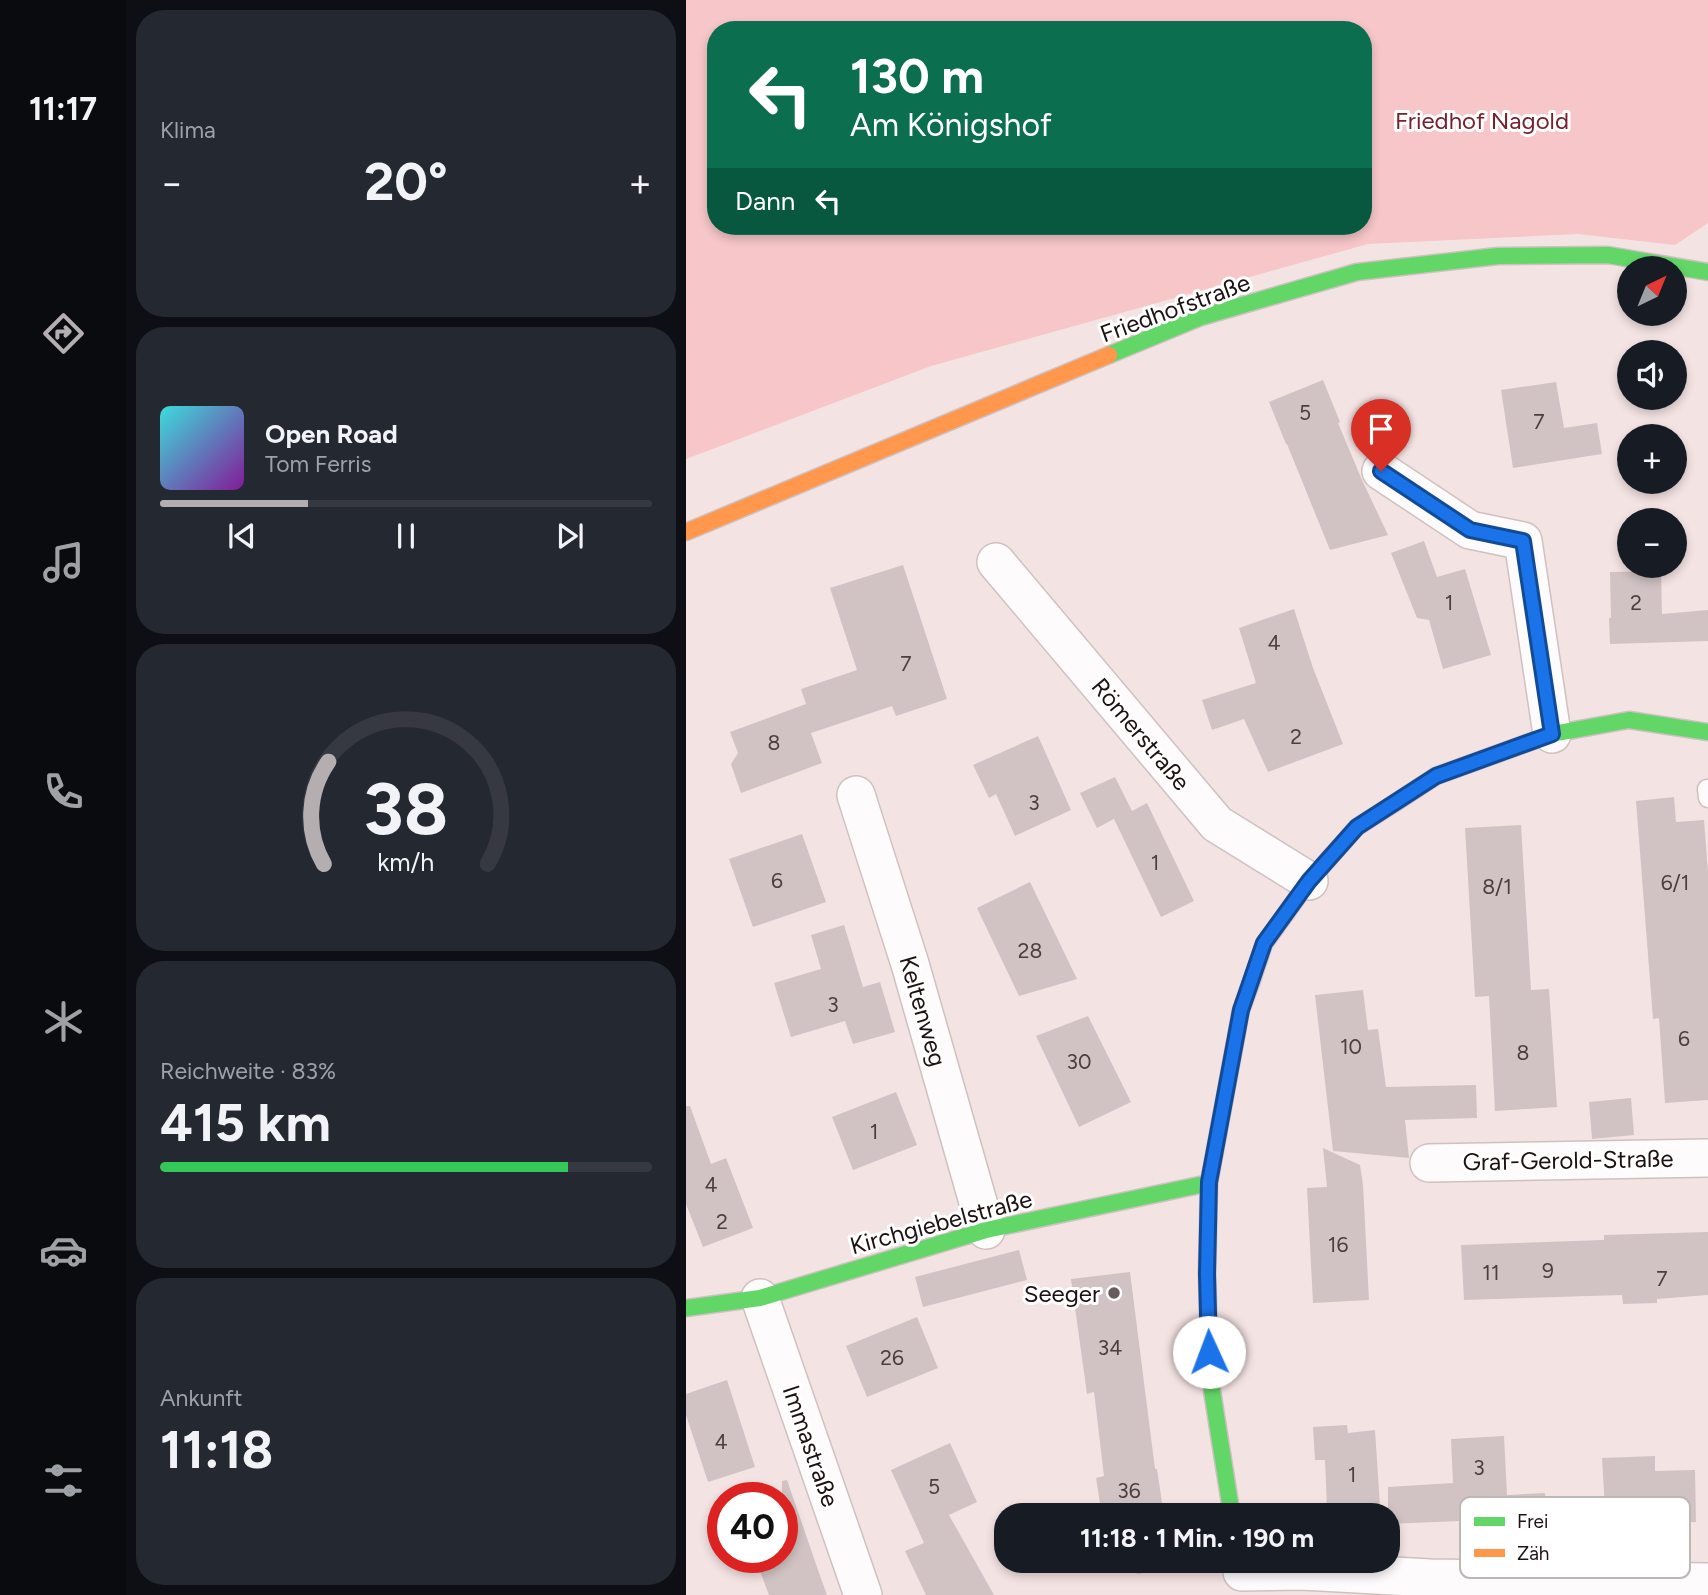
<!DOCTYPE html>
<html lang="de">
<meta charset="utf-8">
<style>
:root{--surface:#171b24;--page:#242831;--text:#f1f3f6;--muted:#9ea1a6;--line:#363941;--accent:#b4aeb0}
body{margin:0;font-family:Figtree,sans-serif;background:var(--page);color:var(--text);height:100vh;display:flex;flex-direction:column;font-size:26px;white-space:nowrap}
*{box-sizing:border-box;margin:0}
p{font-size:23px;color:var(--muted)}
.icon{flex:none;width:38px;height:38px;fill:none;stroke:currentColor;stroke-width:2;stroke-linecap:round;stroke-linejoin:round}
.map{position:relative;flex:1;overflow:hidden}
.drawer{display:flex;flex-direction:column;gap:10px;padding:10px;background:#0d0f14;width:560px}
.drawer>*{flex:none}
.guide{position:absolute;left:21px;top:21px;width:665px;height:214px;border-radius:28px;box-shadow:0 4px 10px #0003;background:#0b6e4f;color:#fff;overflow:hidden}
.needle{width:46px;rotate:43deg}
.fabs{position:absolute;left:931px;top:256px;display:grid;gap:14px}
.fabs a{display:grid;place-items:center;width:70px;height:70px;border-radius:50%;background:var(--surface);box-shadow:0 4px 10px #0003;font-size:35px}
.speed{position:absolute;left:21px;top:1482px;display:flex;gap:14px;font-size:35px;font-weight:700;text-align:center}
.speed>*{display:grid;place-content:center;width:91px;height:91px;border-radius:50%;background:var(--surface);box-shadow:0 4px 10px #0003;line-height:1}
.speed .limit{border:10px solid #d22;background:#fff;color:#111}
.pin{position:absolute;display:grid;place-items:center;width:60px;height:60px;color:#fff;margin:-72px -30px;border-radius:50% 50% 50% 0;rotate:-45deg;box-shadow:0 0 7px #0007}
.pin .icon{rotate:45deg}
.me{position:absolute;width:77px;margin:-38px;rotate:358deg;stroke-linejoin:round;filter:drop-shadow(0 0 5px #0008)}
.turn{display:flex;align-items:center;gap:24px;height:147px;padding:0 28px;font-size:32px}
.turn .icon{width:91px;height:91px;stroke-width:2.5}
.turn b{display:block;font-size:49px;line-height:60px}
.then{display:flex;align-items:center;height:66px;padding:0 28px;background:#0003;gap:14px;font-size:26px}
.big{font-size:52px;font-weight:700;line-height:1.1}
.drawer .card{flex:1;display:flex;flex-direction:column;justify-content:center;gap:10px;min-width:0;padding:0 24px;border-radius:28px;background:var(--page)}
.drawer .dial{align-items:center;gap:0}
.dial svg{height:182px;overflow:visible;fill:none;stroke:var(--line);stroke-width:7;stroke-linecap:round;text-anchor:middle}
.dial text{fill:var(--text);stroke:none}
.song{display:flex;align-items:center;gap:21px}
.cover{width:84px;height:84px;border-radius:10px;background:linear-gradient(135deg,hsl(180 70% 55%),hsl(290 70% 35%))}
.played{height:7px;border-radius:4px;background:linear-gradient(90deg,var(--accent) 30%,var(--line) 30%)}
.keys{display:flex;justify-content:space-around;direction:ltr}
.heat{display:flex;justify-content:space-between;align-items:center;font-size:38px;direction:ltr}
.charge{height:10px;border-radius:5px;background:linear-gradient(90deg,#34c759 83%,var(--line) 0)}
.trip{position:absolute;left:308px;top:1503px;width:406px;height:70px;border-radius:28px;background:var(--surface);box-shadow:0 4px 10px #0003;font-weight:700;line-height:70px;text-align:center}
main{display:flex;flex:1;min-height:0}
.tab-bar{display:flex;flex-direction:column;width:126px;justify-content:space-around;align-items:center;background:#090b0e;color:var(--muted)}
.tab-bar .icon{width:49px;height:49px}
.tab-bar .current{color:var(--accent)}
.tab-bar b{font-size:32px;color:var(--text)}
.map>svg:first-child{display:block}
.green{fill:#f6c6c8;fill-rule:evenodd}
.building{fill:#d1c3c3}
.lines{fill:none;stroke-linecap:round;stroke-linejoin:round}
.lane-casing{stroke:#cfc1c1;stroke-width:21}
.street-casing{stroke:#cfc1c1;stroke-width:40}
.fast-casing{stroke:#cfc1c1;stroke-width:19}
.slow-casing{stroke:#cfc1c1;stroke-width:19}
.lane{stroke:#fdfbfb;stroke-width:18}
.street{stroke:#fdfbfb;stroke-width:37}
.fast{stroke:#63d668;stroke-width:16}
.slow{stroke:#ff974d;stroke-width:16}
.route-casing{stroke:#114b97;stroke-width:18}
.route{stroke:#1a73e8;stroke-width:12}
.poi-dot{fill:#695a5b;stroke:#fff;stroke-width:2.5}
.labels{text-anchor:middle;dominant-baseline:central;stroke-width:6;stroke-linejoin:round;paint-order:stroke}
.number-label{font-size:21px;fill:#4b3e3e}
.park-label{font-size:24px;fill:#772230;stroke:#fff}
.street-label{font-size:24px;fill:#1e1112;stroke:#fff}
.poi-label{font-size:24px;fill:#1e1112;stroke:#fff;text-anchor:end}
.key{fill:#fff;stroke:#bcb8b8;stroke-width:2}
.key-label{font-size:19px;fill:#1e1112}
</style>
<main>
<nav class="tab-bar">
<b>11:17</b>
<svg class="icon current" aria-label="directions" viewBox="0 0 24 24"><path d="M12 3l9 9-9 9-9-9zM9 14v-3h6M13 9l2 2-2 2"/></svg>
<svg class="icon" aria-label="music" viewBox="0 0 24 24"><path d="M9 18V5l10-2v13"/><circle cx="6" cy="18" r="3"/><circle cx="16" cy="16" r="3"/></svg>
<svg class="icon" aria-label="phone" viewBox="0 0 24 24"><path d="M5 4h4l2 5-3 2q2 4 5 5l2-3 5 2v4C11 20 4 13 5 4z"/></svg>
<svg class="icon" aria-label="climate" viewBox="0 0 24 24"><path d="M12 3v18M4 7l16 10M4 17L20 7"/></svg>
<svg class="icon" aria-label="car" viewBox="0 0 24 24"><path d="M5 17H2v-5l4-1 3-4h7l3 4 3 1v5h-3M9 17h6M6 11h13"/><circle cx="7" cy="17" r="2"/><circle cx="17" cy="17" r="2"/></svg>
<svg class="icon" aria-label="filters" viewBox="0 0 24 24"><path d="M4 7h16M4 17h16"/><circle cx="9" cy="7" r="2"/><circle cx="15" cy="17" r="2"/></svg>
</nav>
<section class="drawer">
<div class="card"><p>Klima</p>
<div class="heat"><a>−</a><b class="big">20°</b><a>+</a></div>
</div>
<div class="card">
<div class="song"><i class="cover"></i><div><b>Open Road</b><p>Tom Ferris</p></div></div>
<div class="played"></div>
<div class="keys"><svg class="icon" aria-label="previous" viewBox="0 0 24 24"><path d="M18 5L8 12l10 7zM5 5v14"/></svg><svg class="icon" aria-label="pause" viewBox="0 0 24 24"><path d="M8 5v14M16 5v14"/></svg><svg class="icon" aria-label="next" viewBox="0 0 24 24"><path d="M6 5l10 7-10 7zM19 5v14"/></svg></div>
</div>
<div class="card dial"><svg viewBox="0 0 100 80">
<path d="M14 69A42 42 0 1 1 86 69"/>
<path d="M14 69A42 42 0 0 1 16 24" stroke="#b4aeb0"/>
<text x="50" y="56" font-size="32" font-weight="700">38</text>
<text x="50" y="72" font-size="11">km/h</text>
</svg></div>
<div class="card"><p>Reichweite · 83%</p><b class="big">415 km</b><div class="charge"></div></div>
<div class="card"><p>Ankunft</p><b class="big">11:18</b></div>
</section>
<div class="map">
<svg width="1022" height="1595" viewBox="0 0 1022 1595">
<rect width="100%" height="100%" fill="#f4e3e3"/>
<!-- green -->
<path class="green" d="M0,0H1022V223L989,245L892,234L682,244L245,366L0,459ZM30,30H677V226H30Z"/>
<!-- building -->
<path class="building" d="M637,380L654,422L652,423L676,480L702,535L644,550L601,444H600L583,402Z
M870,382L878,428L911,423L916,454L827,468L815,390Z
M738,541L751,577L779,569L805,655L757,669L743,620L731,618L705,553Z
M217,565L261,699L210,716L206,706L125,733L136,763L55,793L45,764L52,753L44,732L120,704L115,689L171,670L144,588Z
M975,571L976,614L1022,610V641L924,644L923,618H925L924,572Z
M608,609L627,668L657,744L582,772L558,719L526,730L516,700L570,683L553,628Z
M352,736L385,810L329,836L310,794L303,798L287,765Z
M429,777L446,811L461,803L508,901L475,917L428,819L411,828L394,793Z
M988,797L990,822L1018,820L1022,872V1100L979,1103L973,1018L967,1019L950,801Z
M835,825L845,990L863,989L871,1107L809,1111L803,996L789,997L779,828Z
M116,834L140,902L67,927L43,859Z
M344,882L391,979L333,996L291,908Z
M158,925L177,987L194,982L209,1032L167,1044L159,1021L105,1037L88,983L135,969L125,935Z
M677,990L682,1030L692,1029L700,1087L790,1085L791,1118L719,1120L723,1158L647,1151L629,995Z
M402,1016L445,1102L393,1127L350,1036Z
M210,1092L231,1145L167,1170L146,1117Z
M945,1098L948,1135L906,1139L903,1102Z
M0,1106H4L25,1164L40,1158L67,1228L17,1247L0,1204Z
M637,1148L674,1165L677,1185L683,1300L627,1303L621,1188L641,1187Z
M1022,1232V1295L971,1299V1303L937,1304L936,1295L778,1300L775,1245L918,1240V1235Z
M333,1250L341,1280L237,1307L229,1277Z
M444,1272L469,1469H471L478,1516H416L410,1478L418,1476L408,1392L401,1394L385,1279Z
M231,1317L252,1368L181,1397L160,1346Z
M41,1380L69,1467L22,1482L0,1415V1394Z
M661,1425L662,1433L689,1430L694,1506L641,1509L639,1460H629L627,1427Z
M818,1436L821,1495L859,1493L861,1531L823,1533L822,1519L702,1524V1487L767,1483L765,1439Z
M264,1443L291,1502L263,1515L308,1595H240L219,1551L238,1543L205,1470Z
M969,1456V1471L1009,1470L1010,1522L920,1525L916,1458Z
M101,1480L132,1570L141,1595H83L69,1558H96V1481Z
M449,1561H484L485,1568L451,1574Z"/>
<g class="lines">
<!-- lane casing -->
<g class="lane-casing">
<path id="lane" d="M1021,789L1022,798"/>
</g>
<!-- street casing -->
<g class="street-casing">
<path id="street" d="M695,471L784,530L837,541L866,734
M310,562L531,824L623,881
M170,795L224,964L300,1230
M743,1163L1022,1158
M74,1298L177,1595
M556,1572L616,1571L744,1578L1022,1582"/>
</g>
<!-- fast casing -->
<g class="fast-casing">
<path id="fast" d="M423,355L515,317L671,272L812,256L922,255L1022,272
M712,801L750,776L866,734L943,720L1022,732
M0,1308L74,1298L300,1230L523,1183
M546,1516L524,1378L521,1274L523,1183L555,1010L565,983"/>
</g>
<!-- slow casing -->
<g class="slow-casing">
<path id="slow" d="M0,532L423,355
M565,983L578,944L623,881L671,827L712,801"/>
</g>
<!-- lane -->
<use href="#lane" class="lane"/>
<!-- street -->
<use href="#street" class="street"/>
<!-- fast -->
<use href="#fast" class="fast"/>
<!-- slow -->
<use href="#slow" class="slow"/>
</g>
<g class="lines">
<!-- route casing -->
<g class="route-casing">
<path id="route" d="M523,1352L521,1274L523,1182L555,1010L578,943L623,881L671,827L750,776L866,734L837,541L784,530L695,471"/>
</g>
<!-- route -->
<use href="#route" class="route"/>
</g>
<!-- markers -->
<circle class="poi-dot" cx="428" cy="1293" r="7"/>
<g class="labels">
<!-- number labels -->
<g class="number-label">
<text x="619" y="412">5</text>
<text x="853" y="421">7</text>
<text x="763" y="602">1</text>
<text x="950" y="602">2</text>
<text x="588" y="642">4</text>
<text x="220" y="663">7</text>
<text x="610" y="736">2</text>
<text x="88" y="742">8</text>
<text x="348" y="802">3</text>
<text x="469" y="862">1</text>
<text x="91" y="880">6</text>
<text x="989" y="882">6/1</text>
<text x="811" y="886">8/1</text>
<text x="344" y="950">28</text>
<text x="147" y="1004">3</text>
<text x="998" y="1038">6</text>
<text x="665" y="1046">10</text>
<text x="837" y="1052">8</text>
<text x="393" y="1061">30</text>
<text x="188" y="1131">1</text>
<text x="25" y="1184">4</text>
<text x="36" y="1221">2</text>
<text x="652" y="1244">16</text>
<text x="862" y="1270">9</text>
<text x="805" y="1272">11</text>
<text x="976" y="1278">7</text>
<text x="424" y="1347">34</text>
<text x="206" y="1357">26</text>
<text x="35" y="1441">4</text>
<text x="793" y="1467">3</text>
<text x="666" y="1474">1</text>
<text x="248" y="1486">5</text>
<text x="443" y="1490">36</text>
</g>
<!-- park labels -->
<g class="park-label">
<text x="796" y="120">Friedhof Nagold</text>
</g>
<!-- street labels -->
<g class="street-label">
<text transform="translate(489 308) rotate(-20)">Friedhofstraße</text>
<text transform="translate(455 734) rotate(50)">Römerstraße</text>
<text transform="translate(237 1011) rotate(74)">Keltenweg</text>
<text transform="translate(882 1160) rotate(-1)">Graf-Gerold-Straße</text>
<text transform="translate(255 1222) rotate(-15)">Kirchgiebelstraße</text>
<text transform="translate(125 1446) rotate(71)">Immastraße</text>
</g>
<!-- poi labels -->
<g class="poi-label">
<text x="414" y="1293">Seeger</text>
</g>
</g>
<!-- legend -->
<rect x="774" y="1497" width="230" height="81" rx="10" class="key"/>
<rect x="788" y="1517" width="31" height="9" fill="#63d668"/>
<rect x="788" y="1549" width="31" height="8" fill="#ff974d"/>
<g class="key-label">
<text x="831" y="1528">Frei</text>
<text x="831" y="1560">Zäh</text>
</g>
</svg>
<div class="fabs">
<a><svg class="needle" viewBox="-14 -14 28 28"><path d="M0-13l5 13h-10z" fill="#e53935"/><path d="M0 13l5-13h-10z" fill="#9ea1a6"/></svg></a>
<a><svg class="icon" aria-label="sound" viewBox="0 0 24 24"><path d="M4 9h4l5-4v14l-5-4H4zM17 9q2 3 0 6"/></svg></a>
<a>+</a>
<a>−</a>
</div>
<div class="speed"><div class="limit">40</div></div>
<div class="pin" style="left:695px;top:471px;background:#d93025"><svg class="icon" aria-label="arrive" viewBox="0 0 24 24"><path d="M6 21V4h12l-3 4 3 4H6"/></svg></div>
<svg class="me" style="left:523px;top:1352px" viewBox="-20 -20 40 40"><circle r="19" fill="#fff"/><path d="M0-13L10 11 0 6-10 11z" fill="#1a73e8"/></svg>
<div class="trip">11:18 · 1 Min. · 190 m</div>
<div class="guide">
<div class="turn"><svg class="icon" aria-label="left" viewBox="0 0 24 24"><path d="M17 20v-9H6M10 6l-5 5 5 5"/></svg><div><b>130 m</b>Am Königshof</div></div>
<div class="then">Dann<svg class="icon" aria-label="left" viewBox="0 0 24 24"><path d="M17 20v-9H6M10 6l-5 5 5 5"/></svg></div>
</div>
</div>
</main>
